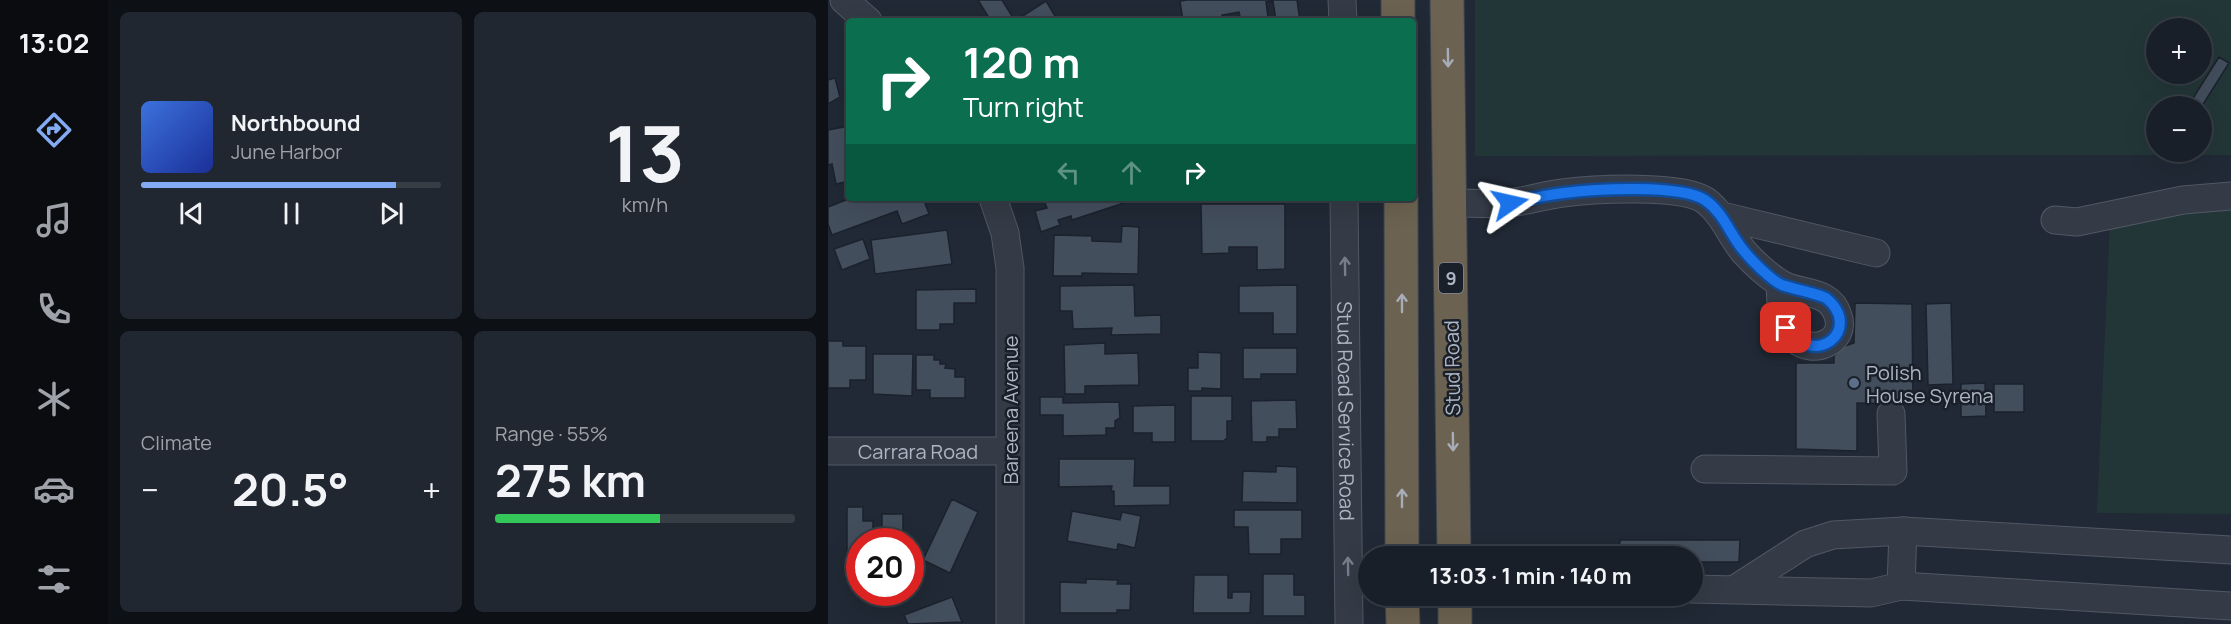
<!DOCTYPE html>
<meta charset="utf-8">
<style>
:root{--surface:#181f28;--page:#212730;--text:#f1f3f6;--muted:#9fa2a8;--line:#363d45;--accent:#83abf3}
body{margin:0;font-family:Manrope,sans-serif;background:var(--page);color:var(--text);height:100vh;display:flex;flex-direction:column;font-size:22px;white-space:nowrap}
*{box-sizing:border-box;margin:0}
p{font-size:20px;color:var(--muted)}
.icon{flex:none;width:33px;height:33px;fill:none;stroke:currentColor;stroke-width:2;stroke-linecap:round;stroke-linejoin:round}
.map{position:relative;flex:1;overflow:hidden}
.drawer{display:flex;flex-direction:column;gap:12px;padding:12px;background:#0d1116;width:720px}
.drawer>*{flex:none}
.banner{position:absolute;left:18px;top:18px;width:570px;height:183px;border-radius:6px;box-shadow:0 6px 24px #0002,0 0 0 2px var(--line);background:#0b6e4f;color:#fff;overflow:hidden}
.buttons{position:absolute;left:1318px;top:18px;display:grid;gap:12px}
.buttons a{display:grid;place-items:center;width:66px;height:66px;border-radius:50%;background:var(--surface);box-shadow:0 6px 24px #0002,0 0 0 2px var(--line);font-size:30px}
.speed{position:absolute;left:18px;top:528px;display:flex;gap:12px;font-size:30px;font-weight:700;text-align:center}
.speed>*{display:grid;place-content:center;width:78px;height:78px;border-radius:50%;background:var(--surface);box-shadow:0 6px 24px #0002,0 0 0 2px var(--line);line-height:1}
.speed .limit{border:9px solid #d22;background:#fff;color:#111}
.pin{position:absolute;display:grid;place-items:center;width:51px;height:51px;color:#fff;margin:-26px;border-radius:12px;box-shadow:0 3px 9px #0006}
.me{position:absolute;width:66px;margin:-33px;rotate:79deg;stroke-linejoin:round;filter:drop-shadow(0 0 4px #0008)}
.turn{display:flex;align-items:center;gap:21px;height:126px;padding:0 18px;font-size:27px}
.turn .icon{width:78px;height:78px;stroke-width:2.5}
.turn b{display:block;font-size:42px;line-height:51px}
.lanes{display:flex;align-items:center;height:57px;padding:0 18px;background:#0003;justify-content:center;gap:30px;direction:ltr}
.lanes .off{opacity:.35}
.big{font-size:45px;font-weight:700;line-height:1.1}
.drawer .widget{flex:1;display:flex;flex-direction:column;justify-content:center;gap:9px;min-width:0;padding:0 21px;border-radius:9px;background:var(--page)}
.drawer .dial{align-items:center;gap:0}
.dial b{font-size:78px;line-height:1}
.song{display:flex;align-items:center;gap:18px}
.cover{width:72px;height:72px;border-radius:9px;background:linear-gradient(135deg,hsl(220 70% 55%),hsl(230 70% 35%))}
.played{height:6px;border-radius:3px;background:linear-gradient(90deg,var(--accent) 85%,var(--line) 85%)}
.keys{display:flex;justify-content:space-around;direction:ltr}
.heat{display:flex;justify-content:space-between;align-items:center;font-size:33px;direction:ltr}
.charge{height:9px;border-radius:4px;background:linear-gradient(90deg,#34c759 55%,var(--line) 0)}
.drawer .tiles{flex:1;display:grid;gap:12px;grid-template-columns:repeat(2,1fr)}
.trip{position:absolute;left:530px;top:546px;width:345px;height:60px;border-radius:30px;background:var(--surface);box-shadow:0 6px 24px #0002,0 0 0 2px var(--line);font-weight:700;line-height:60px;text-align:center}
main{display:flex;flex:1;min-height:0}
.menu{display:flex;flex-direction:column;width:108px;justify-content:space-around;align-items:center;background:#0a0c10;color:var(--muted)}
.menu .icon{width:42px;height:42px}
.menu .on{color:var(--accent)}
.menu b{font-size:27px;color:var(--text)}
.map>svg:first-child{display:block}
.green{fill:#233637;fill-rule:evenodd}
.building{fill:#434e5d;stroke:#1b222d;stroke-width:1.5}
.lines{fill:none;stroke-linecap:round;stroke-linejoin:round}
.minor-casing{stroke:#515864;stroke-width:29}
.highway-casing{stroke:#3e4551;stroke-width:35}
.minor{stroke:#343b46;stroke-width:27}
.highway{stroke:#6c6251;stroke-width:33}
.oneway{stroke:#a7adb8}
.oneway2{stroke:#777e8b}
.route-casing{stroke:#114b97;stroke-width:15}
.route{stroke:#1a73e8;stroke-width:10}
.service-dot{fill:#5c6f8a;stroke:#19202a;stroke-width:2}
.labels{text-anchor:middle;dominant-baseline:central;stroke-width:5;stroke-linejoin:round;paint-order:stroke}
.shield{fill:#19202a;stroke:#818895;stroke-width:1.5}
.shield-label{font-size:18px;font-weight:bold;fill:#aeb5c3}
.street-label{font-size:20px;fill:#aeb5c3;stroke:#19202a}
.poi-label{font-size:20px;fill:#aeb5c3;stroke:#19202a;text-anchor:start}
</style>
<main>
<nav class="menu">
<b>13:02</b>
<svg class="icon on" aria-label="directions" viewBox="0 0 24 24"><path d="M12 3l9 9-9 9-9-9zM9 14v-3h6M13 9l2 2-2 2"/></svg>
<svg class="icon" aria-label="music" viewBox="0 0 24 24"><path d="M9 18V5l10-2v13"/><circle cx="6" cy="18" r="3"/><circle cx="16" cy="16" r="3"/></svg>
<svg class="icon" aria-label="phone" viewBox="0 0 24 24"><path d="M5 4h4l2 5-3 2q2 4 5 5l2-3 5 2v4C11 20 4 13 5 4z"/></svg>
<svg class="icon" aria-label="climate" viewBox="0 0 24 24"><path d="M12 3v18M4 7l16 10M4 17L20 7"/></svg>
<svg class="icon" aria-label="car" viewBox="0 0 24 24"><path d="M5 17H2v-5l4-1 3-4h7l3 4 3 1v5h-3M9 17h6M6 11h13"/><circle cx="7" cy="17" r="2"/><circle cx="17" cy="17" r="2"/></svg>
<svg class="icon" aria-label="filters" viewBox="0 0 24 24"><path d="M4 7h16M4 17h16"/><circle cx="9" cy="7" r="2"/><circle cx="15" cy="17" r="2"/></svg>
</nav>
<section class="drawer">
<div class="tiles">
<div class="widget">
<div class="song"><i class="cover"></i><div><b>Northbound</b><p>June Harbor</p></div></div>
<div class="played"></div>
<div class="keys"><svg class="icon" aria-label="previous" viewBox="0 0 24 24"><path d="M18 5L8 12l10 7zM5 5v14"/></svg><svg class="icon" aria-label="pause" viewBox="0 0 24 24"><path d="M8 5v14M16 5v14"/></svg><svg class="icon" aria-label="next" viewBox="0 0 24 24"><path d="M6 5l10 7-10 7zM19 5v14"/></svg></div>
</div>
<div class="widget dial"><b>13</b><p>km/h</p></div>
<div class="widget"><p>Climate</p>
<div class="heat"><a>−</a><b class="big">20.5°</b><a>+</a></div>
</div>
<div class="widget"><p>Range · 55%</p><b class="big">275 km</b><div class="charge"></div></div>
</div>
</section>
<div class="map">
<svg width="1403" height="624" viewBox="0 0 1403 624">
<rect width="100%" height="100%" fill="#202935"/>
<!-- green -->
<path class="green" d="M647,0H1403V155L647,156ZM1329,28H1374V74H1329ZM1329,106H1374V152H1329Z
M1403,204V514L1269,513L1282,220Z"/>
<!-- building -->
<path class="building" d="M150,0H174L187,21L218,1L230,21H163Z
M359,0H469L472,21H448L445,1L438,2L440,17L413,21L411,12L394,15L395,21H355L352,1Z
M1391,57L1401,63L1374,106H1360Z
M7,78L12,97L0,104V80Z
M21,126V181L8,184L4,164L0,165V130Z
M23,198H95L101,214L74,224L69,211L4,235L0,224V207Z
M215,198H308V199L244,220L243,216L230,220L232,225L213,232L207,211L219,208Z
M373,204H457V269L429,270V247H401V253L374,254Z
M294,226L311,227L310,274L254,273V276H225L226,235L264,236V241L293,242Z
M119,230L124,264L47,274L43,240Z
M35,239L42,259L14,270L6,249Z
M306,285L307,316L333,315V334L283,335L284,328L245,329L244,311H232V286Z
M469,285V334H445V313H411V286Z
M148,289V303H126V324H112V330H88V290Z
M1027,303L1084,304L1085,404L1029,403V451L968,449V363H1006V356L1014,347L1026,343Z
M1123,303L1125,384L1100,385L1098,304Z
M0,341H15V346H38V380H22V388H0Z
M277,343V354L310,353L311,385L257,386V394H237L236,345Z
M415,348H469V374H433V379H415Z
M370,352L393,353V389L374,388V391H360V368H370Z
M45,354H85L84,396L45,394Z
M88,355H106V360H112V364H118L117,368L127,369V377H137V398H102V390H88Z
M1157,383L1158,416L1133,417V384Z
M1166,384H1196V412H1166Z
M363,396H404V421H399V438L395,441H363Z
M212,397H235V403L291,402L292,418L287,421V428H278V435L235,436V415H212Z
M468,400L469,429H451V437H439V442H424L423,401Z
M347,405V442H324V433H305V406Z
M231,459H307L306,486H342V505L286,506V491H283L284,486L231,487Z
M448,466L469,467V503L414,502L415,471L448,472Z
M124,499L150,512L122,573L95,560Z
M19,507H35V521H45V529H54V514H75V542H32V552H19Z
M406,510H474V539H453V554H421L420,527H406Z
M244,511L292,520L294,512L313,516L307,548L290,544L289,550L239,541Z
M792,540H912L911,562H864V556H791Z
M435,574H466V595H477V616H435Z
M366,575H400V598H404V592H423L422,613H365Z
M258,579L290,580L289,584H303L302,610H289V613H232V582L258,583Z
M124,597L134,622L80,624L76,615Z"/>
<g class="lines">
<!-- minor casing -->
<g class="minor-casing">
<g id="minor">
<path d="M16,0L40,21"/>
<path d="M514,0L515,21"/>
<path d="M165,198L177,233L182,268V624"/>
<path id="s1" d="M516,198L521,624"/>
<path d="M622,203C642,203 662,204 681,203C699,201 717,195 735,193C765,189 855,184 878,201C896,215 902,235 916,252C926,263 938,274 950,282C969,296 1002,287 1010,316C1019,341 985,356 967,339C952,325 953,303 952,284"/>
<path d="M894,216L1048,253"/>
<path d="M1227,220L1249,222L1355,200L1403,196"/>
<path id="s2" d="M0,451H181"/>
<path d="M877,469L1065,471L1063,414"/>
<path d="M1073,586L1075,531"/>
<path d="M864,589L1043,593L1073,586L1403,606"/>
<path d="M907,589L977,544L1005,535L1075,531L1403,550"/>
</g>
</g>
<!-- highway casing -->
<g class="highway-casing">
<path id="highway" d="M570,0V21
M619,0L626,556
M573,198L574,556
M574,596L575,624
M627,596V624"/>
</g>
<!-- minor -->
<use href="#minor" class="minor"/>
<!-- highway -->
<use href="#highway" class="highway"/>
</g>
<!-- one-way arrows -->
<defs><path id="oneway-shaft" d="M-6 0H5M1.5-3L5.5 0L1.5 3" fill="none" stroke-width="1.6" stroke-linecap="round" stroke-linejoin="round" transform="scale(1.5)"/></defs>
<g class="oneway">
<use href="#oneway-shaft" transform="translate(620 58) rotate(89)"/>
<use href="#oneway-shaft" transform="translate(574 303) rotate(-90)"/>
<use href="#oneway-shaft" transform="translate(625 442) rotate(89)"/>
<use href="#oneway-shaft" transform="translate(574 498) rotate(-90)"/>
</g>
<g class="oneway2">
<use href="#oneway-shaft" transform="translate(517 266) rotate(-91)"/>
<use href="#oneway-shaft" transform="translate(520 566) rotate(-91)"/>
</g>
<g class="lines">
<!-- route casing -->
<g class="route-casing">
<path id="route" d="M682,203C700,199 718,195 736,193C766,189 853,184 877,200C896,213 902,235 916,251C923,260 944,281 954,285C968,290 984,292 998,298C1036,329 987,370 958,328"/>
</g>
<!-- route -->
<use href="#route" class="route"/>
</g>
<!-- markers -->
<circle class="service-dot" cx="1026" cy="383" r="6"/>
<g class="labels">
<!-- shield labels -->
<rect class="shield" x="611" y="263" width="24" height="30" rx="4.5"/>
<g class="shield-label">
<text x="623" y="278">9</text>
</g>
<!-- street labels -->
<g class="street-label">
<text transform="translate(624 368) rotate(-91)">Stud Road</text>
<text transform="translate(182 410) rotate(-90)">Bareena Avenue</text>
<text stroke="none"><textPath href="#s1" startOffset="213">Stud Road Service Road</textPath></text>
<text stroke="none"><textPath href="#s2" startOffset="90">Carrara Road</textPath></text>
</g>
<!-- poi labels -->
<g class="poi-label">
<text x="1038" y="372">Polish<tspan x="1038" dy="23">House Syrena</tspan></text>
</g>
</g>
</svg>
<div class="buttons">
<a>+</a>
<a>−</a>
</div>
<div class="speed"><div class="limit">20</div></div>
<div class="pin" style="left:958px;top:328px;background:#d93025"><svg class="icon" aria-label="arrive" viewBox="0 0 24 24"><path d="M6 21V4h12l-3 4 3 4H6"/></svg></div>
<svg class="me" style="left:682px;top:203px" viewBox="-20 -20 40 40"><path d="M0-17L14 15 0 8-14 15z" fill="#1a73e8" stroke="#fff" stroke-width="4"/></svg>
<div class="trip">13:03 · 1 min · 140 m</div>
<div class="banner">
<div class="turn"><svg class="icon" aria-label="right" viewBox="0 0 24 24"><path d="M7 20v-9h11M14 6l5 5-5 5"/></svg><div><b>120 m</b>Turn right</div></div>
<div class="lanes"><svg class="icon off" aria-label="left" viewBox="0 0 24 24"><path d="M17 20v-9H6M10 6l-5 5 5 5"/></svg><svg class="icon off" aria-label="ahead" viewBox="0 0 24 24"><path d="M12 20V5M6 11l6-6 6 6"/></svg><svg class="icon" aria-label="right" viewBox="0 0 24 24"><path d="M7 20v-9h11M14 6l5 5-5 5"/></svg></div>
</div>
</div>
</main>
